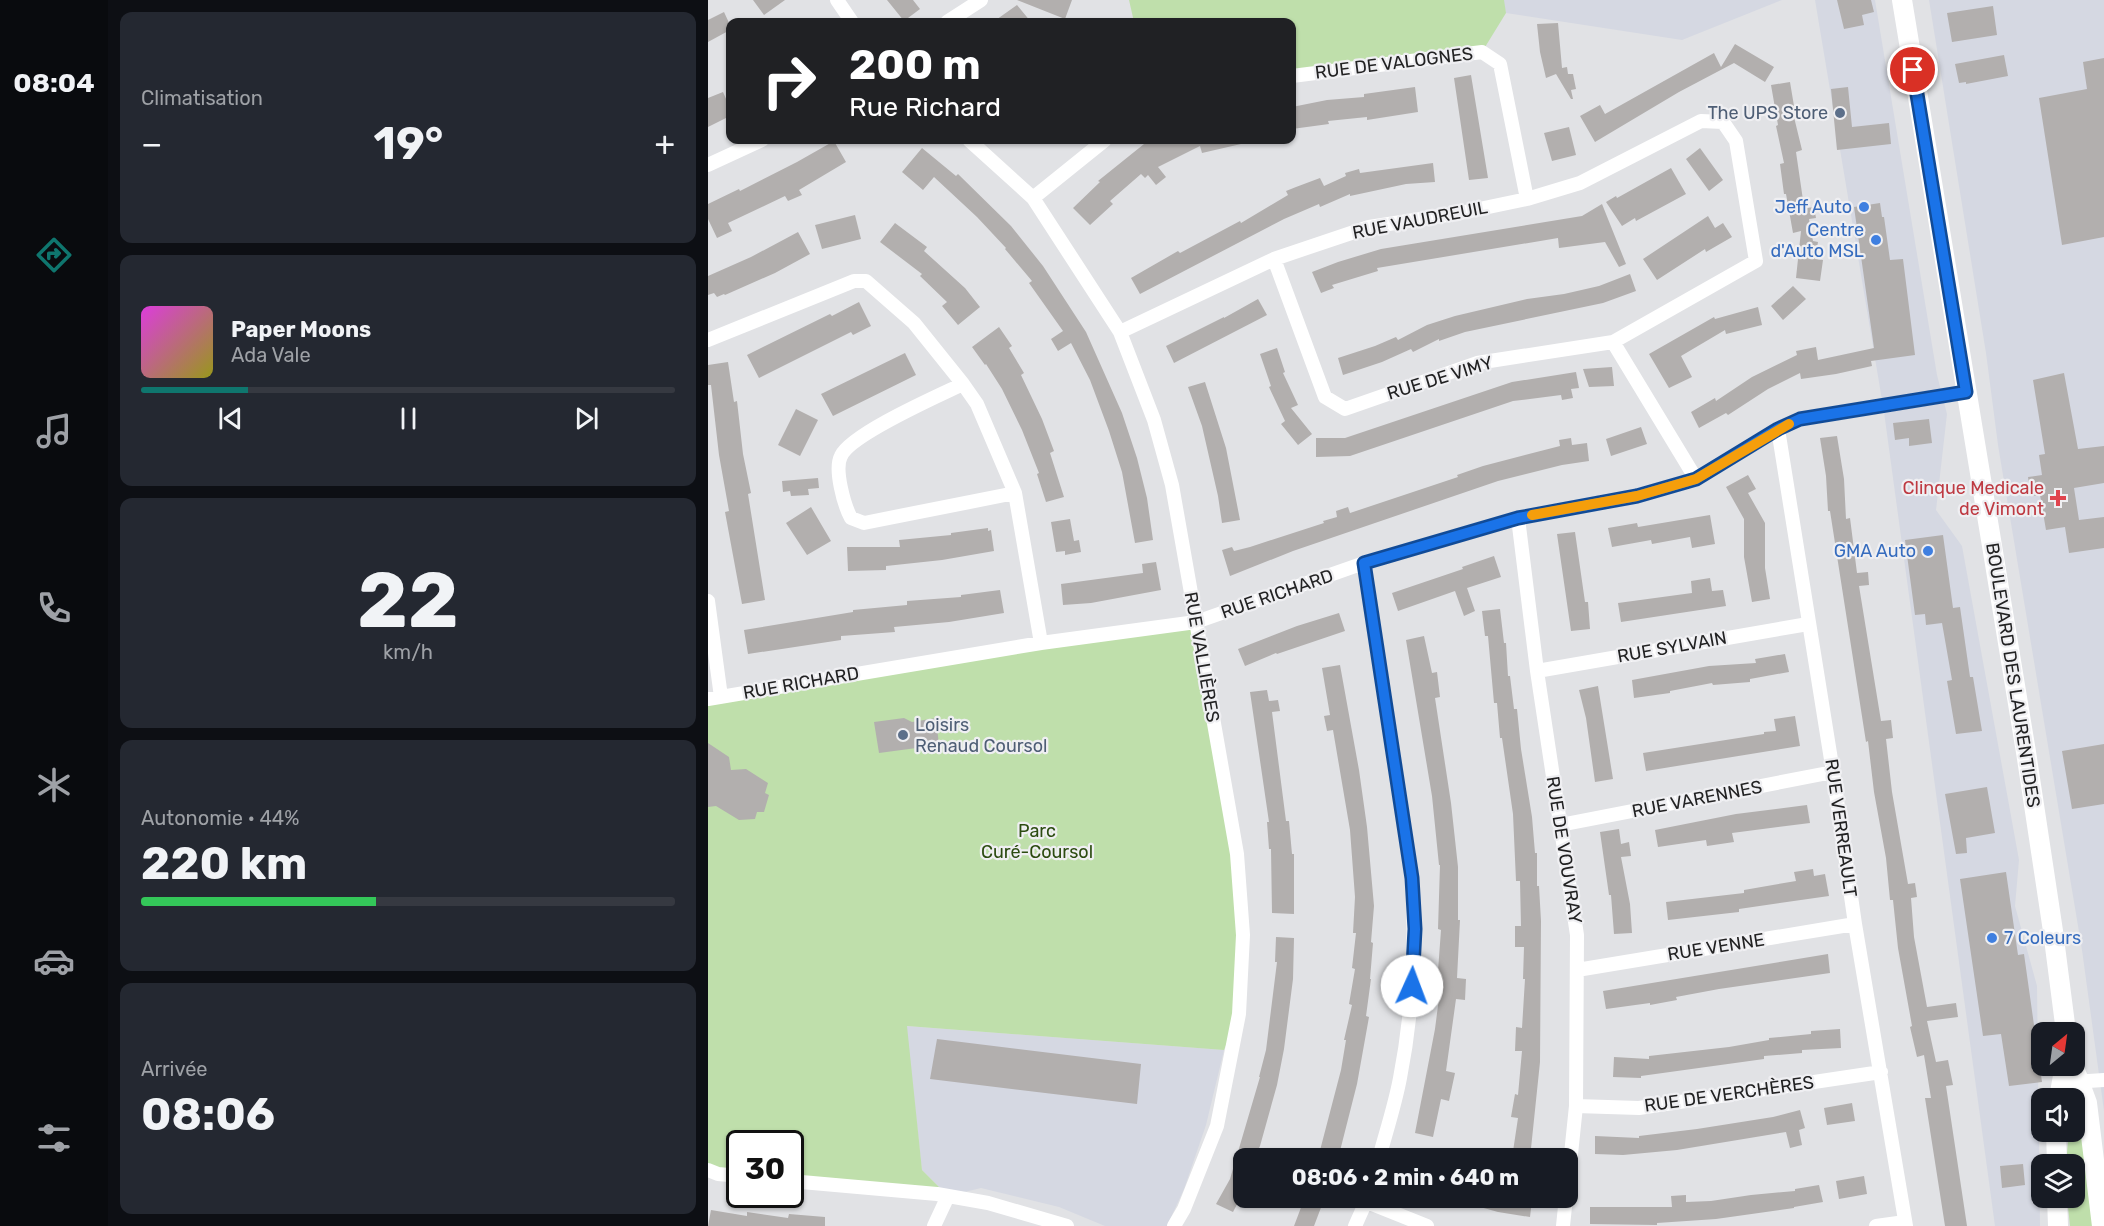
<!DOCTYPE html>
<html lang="fr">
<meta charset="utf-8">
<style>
:root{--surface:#171b24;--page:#242831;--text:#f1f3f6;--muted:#9ea1a6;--line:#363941;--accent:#0f766e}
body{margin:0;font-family:Rubik,sans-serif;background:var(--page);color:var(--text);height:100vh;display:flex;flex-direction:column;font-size:22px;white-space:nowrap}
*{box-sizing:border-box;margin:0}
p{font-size:20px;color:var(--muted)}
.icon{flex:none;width:33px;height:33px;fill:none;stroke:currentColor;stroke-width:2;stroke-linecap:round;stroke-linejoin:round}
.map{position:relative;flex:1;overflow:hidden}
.details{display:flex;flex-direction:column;gap:12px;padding:12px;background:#0d0f14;width:600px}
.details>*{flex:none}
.banner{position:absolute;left:18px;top:18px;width:570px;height:126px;border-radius:12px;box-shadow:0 2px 4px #0004;background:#202124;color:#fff;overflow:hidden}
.needle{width:39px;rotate:29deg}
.controls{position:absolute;left:1323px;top:1022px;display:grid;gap:12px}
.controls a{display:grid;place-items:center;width:54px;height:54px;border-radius:12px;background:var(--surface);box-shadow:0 2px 4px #0004;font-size:30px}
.speed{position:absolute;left:18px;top:1130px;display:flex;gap:12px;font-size:30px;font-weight:700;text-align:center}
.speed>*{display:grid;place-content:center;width:78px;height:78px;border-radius:50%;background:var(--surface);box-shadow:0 2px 4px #0004;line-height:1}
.speed .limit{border:3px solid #111;border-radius:9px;background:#fff;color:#111}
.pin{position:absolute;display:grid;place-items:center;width:51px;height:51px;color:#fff;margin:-26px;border:3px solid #fff;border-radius:50%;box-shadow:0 2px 6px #0007}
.me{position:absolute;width:66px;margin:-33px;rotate:2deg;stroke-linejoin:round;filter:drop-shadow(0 0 4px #0008)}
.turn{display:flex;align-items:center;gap:21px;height:126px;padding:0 24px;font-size:27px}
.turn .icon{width:78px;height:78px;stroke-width:2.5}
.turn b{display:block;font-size:42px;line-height:51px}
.big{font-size:45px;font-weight:700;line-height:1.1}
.details .card{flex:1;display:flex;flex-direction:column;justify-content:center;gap:9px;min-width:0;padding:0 21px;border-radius:12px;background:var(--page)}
.details .dial{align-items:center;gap:0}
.dial b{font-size:78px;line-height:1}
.song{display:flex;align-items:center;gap:18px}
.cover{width:72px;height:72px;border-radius:9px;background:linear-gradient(135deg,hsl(300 70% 55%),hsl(60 70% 35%))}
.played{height:6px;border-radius:3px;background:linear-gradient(90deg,var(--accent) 20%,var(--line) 20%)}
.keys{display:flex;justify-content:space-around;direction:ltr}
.heat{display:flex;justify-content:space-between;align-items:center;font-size:33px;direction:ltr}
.charge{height:9px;border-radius:4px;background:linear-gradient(90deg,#34c759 44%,var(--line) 0)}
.trip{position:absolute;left:525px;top:1148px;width:345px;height:60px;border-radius:12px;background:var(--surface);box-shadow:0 2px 4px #0004;font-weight:700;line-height:60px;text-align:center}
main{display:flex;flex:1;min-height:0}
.tabs{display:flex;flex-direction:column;width:108px;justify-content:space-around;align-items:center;background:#090b0e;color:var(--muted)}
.tabs .icon{width:42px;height:42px}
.tabs .on{color:var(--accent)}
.tabs b{font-size:27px;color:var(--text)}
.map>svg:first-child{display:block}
.built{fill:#d5d8e2}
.green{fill:#bfdfab}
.building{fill:#b2afae}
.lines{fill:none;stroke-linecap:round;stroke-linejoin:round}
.street{stroke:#fff;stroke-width:14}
.secondary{stroke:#fff;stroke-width:20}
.route-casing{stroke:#114b97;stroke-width:15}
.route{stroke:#1a73e8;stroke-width:10}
.slow{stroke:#f59e0b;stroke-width:10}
.service-dot{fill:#5c6f8a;stroke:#efeff2;stroke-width:2}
.shop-dot{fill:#3f7fe0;stroke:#efeff2;stroke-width:2}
.health-dot{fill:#e0444e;stroke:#efeff2;stroke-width:2}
.labels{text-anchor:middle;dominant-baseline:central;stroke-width:4.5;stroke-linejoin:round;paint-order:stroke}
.street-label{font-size:18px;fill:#222223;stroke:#efeff2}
.service-label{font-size:18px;fill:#4e5e75;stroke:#efeff2;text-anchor:end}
.shop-label{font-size:18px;fill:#366cbe;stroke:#efeff2;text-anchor:end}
.health-label{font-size:18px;fill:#be3a42;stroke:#efeff2;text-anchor:end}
.park-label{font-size:18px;fill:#2c4c11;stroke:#efeff2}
</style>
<main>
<nav class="tabs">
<b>08:04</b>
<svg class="icon on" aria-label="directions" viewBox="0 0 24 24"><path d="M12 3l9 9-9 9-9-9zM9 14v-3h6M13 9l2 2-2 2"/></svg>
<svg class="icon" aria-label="music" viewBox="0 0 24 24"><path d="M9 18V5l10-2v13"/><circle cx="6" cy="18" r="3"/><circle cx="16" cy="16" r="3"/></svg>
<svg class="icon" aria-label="phone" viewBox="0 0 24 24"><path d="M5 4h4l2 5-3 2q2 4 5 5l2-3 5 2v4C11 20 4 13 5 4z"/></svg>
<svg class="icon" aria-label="climate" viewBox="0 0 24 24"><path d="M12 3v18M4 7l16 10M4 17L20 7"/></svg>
<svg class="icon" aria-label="car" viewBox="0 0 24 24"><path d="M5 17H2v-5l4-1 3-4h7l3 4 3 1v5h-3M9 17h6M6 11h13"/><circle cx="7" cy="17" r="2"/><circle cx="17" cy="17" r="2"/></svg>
<svg class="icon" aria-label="filters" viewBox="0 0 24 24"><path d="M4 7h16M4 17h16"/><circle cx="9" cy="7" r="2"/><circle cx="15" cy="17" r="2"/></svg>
</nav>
<section class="details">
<div class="card"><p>Climatisation</p>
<div class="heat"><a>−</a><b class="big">19°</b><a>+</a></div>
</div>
<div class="card">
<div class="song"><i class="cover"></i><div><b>Paper Moons</b><p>Ada Vale</p></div></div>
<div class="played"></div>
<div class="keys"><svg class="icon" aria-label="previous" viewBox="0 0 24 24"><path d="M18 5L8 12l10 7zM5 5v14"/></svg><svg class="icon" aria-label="pause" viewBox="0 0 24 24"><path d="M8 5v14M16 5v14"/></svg><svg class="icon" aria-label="next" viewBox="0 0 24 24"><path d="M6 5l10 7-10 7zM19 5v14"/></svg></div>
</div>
<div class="card dial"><b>22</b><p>km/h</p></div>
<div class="card"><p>Autonomie · 44%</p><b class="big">220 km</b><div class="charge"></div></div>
<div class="card"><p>Arrivée</p><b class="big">08:06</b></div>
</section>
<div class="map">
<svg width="1396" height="1226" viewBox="0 0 1396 1226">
<rect width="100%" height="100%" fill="#e1e2e5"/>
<!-- built -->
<path class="built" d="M795,0H1074L974,40L798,13Z
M1107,0H1167L1229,375L1239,414L1228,510L1254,546L1311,860L1307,906L1329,986L1332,1226H1287L1176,412Z
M1221,0H1396V1111L1374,950L1290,445L1278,353Z
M198,1026L516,1050L498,1125L476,1189L459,1226H397L351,1207L273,1188L240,1196L214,1170Z"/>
<!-- green -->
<path class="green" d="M421,0H796L798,13L774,52L584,81V22H426Z
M488,622L529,854L531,1014L516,1050L199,1026L214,1170L240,1196L83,1181L82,1143H32L31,1176L0,1170V699Z
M1367,1110H1371L1385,1226H1362L1359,1197H1366V1164H1358L1361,1131H1366Z"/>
<!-- building -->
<path class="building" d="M45,0H77L56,15Z
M179,0H205L212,9L196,21Z
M309,0H364L357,19Z
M1129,0H1163L1166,12L1154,15L1156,25L1136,29Z
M309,5L323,22H285Z
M1285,6L1289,35L1244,42L1239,13Z
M16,12L22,25V30L0,42V20Z
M850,23L854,68L859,67L860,74H865L868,89L863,90L865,99H863L848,74L838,78L832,52L829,24Z
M1027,44L1066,67L1057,82L1026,63L971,92L887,142L872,116L892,105L897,114L1006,53L1013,67Z
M1296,55L1300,76L1258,84V82L1251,83L1247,64Z
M1396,58V237L1354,245L1331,98L1379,89L1375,62Z
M763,75L780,178L761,180L746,78Z
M1082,82L1087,112L1085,113L1094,150L1088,152L1095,200L1098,199L1099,208L1106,207L1108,218L1101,219L1105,241L1110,242L1107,259L1115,260L1112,281L1088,278L1093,231L1085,233L1078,194H1076L1072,164L1076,163L1068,126L1070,125L1063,85Z
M707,87L710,112L659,120V117L620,121L621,124L584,129V107L619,100L656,97V94Z
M1140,87L1144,127L1181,123L1183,144L1129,150L1123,89Z
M15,92L22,108V116L0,127V98Z
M861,127L868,155L844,161L836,133Z
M441,140H532L533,144L494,153L492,146L450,167L458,177L448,185L440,175L437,178L433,174L402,201L405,204L382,225L365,208L392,182L390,181Z
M126,141L138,162L91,190L94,195L80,201L77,196L20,223L24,231L9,238L0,219V204L31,189L32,191L89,162Z
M214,148L248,176L250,174L303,226L335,266L378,332L414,413L429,458L439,498L445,540L427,543L414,472L401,431L382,380L363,343L350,351L343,339L355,331L321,283L324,281L297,249L298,248L269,217L226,177L215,190L194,172Z
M992,148L1015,180L1001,191L978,159Z
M725,163L727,182L698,184L642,196V194L612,207L611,204L576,219L432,294L423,278L470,251L472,253L532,221L533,223L580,195L578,191L588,187L612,178L616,186L638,176L637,173L651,169L652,173Z
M963,168L978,194L928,221L927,218L914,226L898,202L908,196L909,198Z
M1172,203L1174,217H1176L1182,260L1195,259L1207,355L1163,361L1164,366L1128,374L1093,379L1092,373L1060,389L1020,415L1018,413L991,428L983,412L1007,398L1008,401L1044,377L1089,355L1088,351L1108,347L1110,360L1166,348L1146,207Z
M894,204L918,264L911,267L897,242L851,248L850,238L669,268L670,271L624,285L626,288L613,293L604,272L630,262L673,249L874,216Z
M147,215L153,239L114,249L107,225Z
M1000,216L1007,228L1015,223L1024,237L998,252L997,249L949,280L935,259Z
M187,223L219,247L216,251L257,288L272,307L250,325L234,306L239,302L212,276L214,274L172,242Z
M90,232L102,254L67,273L17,295L16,294L9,297L6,293L0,295V276L43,257Z
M922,274L928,291L895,303L757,332L731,341V339L705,352L703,349L674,362L635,375L630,358L667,346L688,337L690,340L719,325L747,316L819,299L856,294L891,286Z
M1085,286L1098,299L1075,320L1063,306Z
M550,299L559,315L466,363L458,346L516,317V318Z
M151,302L163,326L145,335L143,332L51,378L39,355L122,314L124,316Z
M1050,307L1054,325L1018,334L1017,330L973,356L984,377L961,388L941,354L1006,317L1007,319Z
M291,327L304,346L301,348L316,373L313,375L334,419L346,451L342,453L356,497L338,502L329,474L331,473L314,430L294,389L278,364L277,365L264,347Z
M569,348L577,372L575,373L590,405L583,408L604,434L590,445L573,424L577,421L561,387L563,386L552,354Z
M197,353L208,375L125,416L113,394Z
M20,362L26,402L29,401L35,454L43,493L40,494L57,600L34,604L17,512L21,511L11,455L3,385H0V365Z
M904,367L906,386L881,387L875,369Z
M868,372L871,388L863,389L865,398L854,400L853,395L805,401L642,456L608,457V438H637L804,382Z
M1356,373L1370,449L1396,446V483L1366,488L1371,520L1396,517V548L1361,553L1357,527L1338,530L1332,495L1323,496L1320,477L1334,475L1331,455L1337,454L1325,380Z
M497,382L518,448L532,520L514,523L510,496L494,426L480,387Z
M88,409L110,420L92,456L70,445Z
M1221,419L1224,443L1201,446V438L1187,440L1185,423Z
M933,427L939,444L903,456L898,439Z
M1129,436L1136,479L1138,519L1142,518L1149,573L1160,572L1161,585L1151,586L1173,721L1183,720L1185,738L1178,739L1184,792L1200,884L1207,883L1209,897L1203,898L1206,937L1219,1007L1248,1003L1250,1017L1219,1021L1228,1062L1240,1060L1245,1085L1238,1086L1259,1226H1237L1217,1098H1223L1216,1055L1209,1057L1202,1027L1204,1026L1190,948L1185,900H1182L1178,858L1166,792L1160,741L1158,742L1122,511H1120L1118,476L1112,438Z
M863,438L864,445L879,443L881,461L854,465L790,481L585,551L522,576L514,550L524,547L526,551L542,547L616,523L615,521L629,517L628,511L640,507L642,513L750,477L749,475L775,466L852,446L851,440Z
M1040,475L1048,489L1040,493L1057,523V568L1062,599L1044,602L1036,557V519L1018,487Z
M110,478L111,488L100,489L101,495L83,496L82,491L75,492L74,481Z
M103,507L123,541L99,555L78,523Z
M1002,515L1007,544L984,548L982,537L944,544L943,540L904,547L900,528L929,523L930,527Z
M362,519L366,541L371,540L373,552L357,555V551L348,552L343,522Z
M280,528V531L283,530L286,551L234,560L178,566V570L140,571L139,547H192L191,540L243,535V533Z
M867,532L877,602H880L882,629L863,631L849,534Z
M1235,535L1245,608L1252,607L1262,677H1265L1274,731L1248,734L1239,681L1244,680L1234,623L1218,625L1217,614L1207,615L1197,540Z
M786,556L793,577L759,588L767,611L756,616L747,591L690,611L684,593L755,569L754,567Z
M448,562L453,590L383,603L355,605L353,584L435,573L434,564Z
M1002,578L1004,591L1015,590L1018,606L913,622L910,603L984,593L983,581Z
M292,590L296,613L241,622L186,627L187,632L133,636V640L40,654L36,630L145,612V610L199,605V601L253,597V595Z
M792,609L796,643H798L800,676H802L806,709H809L813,749L824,817L827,853H829V886H831L833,921L832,1062L822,1158H804L810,1118L803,1117L807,1094L810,1095L814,1051H807L808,1027L814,1028L817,979H815L816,947H807V926H813L812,881H808L805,814L794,738H792L789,703H786L780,636H777L774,611Z
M631,613L637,631L569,654L568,653L537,666L530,649L589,626Z
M716,636L724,673L729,672L732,697L727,698L743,803L750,867V920H752L749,978L758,979L757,1000L748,999L738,1071L747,1073L741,1101L733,1099L725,1137L707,1133L727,1029L731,998H728L733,930L730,929L732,865H731L724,796L698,640Z
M1077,654L1081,672L1042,679V682L1005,685L1004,683L962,691V693L926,698L924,680L1001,666L1048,663L1047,659Z
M632,665L651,770L659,827L666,906L663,942L665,943L662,979H663L658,1016L661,1017L649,1084L633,1147L630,1158H610L633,1070L638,1040H636L644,1005L641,1004L647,969L644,968L648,933H645L647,897L642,830L625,730L619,731L616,716L622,715L614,668Z
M890,686L905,779L887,782L878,718L871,690Z
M559,690L561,701L570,700L572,711L564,712L578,821H581L584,854H586V914L564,913L563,849H561L559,822H561L542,692Z
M1087,716L1092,746L938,771L935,753L1056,734V732L1068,731L1066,719Z
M196,718L204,722L228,718L231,745L171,753L166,722Z
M0,743L21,757L23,770L38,769L60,783L57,793L61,795L56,812H49L47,819L31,820L8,806L0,807Z
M1396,744V804L1364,809L1354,751Z
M1279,787L1287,833L1258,838L1259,853L1248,854L1237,794Z
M1099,805L1102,823L1024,833L1026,842L999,846L998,840L950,847L947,830L1028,814Z
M911,829L913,844L921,842L923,856L913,857L922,904L924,933L906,934L903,895H901L892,832Z
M1105,869L1106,876L1117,874L1121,896L1031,909V912L960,920L958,902L1036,893V890L1088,881L1086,872Z
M1298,872L1310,955L1316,954L1334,1082L1301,1086L1293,1034L1275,1036L1252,879Z
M568,937L586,938L585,979L576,1049L569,1085L552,1146L546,1158H536V1191L525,1212L508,1204L522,1179L552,1077H551L558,1050L569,962H567Z
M1120,954L1122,973L1011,989L968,997L969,1000L942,1005V1003L898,1009L895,991Z
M1132,1029L1133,1048L1094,1050V1053L1056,1056V1059L933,1076V1078L905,1077L906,1057L941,1059V1056L1021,1047L1061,1040V1038L1103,1034V1031Z
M229,1039L433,1064L429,1104L222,1079Z
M1144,1103L1147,1121L1119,1125L1116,1108Z
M1092,1110L1097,1128L1091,1130L1094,1145L1082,1148L1078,1132L969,1150L915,1155L887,1154V1136L931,1138V1136L989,1129L1065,1117Z
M1315,1164L1317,1185L1294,1188L1292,1166Z
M1156,1176L1159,1194L1131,1199L1128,1181Z
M1111,1185L1115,1202L1086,1207V1208L1008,1219L949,1223V1225L882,1224V1207H964L963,1196L978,1195V1202L1003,1201L1043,1195L1087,1191V1189Z
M597,1197H617L606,1226H586Z
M748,1197H812L824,1200L822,1217L790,1212L747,1200Z
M3,1210L39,1216V1212L80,1218L81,1214L117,1217V1226H0Z"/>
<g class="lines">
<!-- street -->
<path class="street" d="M129,0L144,22
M239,22L273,0
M584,76L774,52L792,64L819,199
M261,140L325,198L412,332L446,420L464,485L529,854L535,935L531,1014L509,1126L476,1209L466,1226
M0,165L54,140
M325,198L397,140
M412,332L566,259L661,227L752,213L819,199L872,183L993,121L1015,122L1028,141L1048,261L905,342L769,363L637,409L617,397L566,259
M0,340L146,281H158L206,323L255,384L269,404L307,493L333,643
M905,342L988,479
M255,384C230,396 143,434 133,456C126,469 136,505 143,518L156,523L307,493
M1070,429L1125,772L1147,924L1198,1226
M810,518L829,671L869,935L868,1106L860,1183
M656,563L704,878C708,945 705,1012 692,1078C687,1105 678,1132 671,1158
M0,601L13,697
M829,671L1100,624
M0,699L333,643L488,622L656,563L810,518L929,496L988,479L1070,429L1092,419L1259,392
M852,825L1125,772
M869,970L1147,924
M1365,1082L1396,1080
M868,1106L931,1108L1173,1072
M0,1170L10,1174L32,1176
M82,1181L229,1194L280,1203L359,1226
M659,1202L719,1226
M226,1226L240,1196
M647,1226L660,1197
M855,1226L858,1197
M1168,1226L1197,1222"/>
<!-- secondary -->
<path class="secondary" d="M1194,0L1318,752L1345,931L1358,1032
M1365,1065L1379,1103L1394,1226
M1351,1098L1357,1065
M1348,1131L1349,1164
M1349,1197L1350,1226"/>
</g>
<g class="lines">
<!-- route casing -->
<g class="route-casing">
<path id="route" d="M704,986L707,929L704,878L656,563L810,518L929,496L988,479L1070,429L1092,419L1258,392L1205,70"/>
</g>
<!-- route -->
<use href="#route" class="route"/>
<!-- slow -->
<path class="slow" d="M824,515L929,496L988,479L1081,424"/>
</g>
<!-- markers -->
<g class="service-dot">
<circle cx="1132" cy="113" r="6"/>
<circle cx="195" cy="735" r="6"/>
</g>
<g class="shop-dot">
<circle cx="1156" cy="207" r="6"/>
<circle cx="1168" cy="240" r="6"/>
<circle cx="1220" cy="551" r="6"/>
<circle cx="1284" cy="938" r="6"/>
</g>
<path class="health-dot" d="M1347 489h6v6h6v6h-6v6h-6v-6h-6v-6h6z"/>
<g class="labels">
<!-- street labels -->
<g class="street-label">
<text transform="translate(686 63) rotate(-7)">RUE DE VALOGNES</text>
<text transform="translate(712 220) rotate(-11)">RUE VAUDREUIL</text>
<text transform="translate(732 378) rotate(-17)">RUE DE VIMY</text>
<text transform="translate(569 594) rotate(-19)">RUE RICHARD</text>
<text transform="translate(964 647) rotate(-10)">RUE SYLVAIN</text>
<text transform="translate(494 657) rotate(80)">RUE VALLIÈRES</text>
<text transform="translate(1305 675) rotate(81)">BOULEVARD DES LAURENTIDES</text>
<text transform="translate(93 683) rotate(-10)">RUE RICHARD</text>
<text transform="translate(989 799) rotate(-11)">RUE VARENNES</text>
<text transform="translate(1133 828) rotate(82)">RUE VERREAULT</text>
<text transform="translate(856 850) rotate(81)">RUE DE VOUVRAY</text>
<text transform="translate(1008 947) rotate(-9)">RUE VENNE</text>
<text transform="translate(1021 1094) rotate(-8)">RUE DE VERCHÈRES</text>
</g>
<!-- service labels -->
<g class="service-label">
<text x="1120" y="113">The UPS Store</text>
<text x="207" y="725" text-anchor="start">Loisirs<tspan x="207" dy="21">Renaud Coursol</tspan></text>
</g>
<!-- shop labels -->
<g class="shop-label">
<text x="1144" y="207">Jeff Auto</text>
<text x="1156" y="230">Centre<tspan x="1156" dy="21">d'Auto MSL</tspan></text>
<text x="1208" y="551">GMA Auto</text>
<text x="1296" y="938" text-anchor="start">7 Coleurs</text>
</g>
<!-- health labels -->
<g class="health-label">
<text x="1336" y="488">Clinque Medicale<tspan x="1336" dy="21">de Vimont</tspan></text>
</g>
<!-- park labels -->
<g class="park-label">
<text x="329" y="831">Parc<tspan x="329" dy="21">Curé-Coursol</tspan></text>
</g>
</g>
</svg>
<div class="controls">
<a><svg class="needle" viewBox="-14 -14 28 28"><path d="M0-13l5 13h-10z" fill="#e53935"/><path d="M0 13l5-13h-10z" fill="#9ea1a6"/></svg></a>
<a><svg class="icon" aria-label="sound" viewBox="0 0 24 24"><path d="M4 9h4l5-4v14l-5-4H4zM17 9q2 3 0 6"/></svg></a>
<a><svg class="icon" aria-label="layers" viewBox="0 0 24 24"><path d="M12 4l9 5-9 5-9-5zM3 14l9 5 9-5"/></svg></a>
</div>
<div class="speed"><div class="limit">30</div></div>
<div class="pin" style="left:1205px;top:70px;background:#d93025"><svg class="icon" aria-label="arrive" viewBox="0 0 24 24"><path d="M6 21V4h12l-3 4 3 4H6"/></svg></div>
<svg class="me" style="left:704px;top:986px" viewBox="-20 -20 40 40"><circle r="19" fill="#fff"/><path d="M0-13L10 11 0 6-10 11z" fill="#1a73e8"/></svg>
<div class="trip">08:06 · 2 min · 640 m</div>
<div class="banner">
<div class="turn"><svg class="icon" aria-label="right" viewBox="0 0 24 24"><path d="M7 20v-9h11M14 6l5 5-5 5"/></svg><div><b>200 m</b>Rue Richard</div></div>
</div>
</div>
</main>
